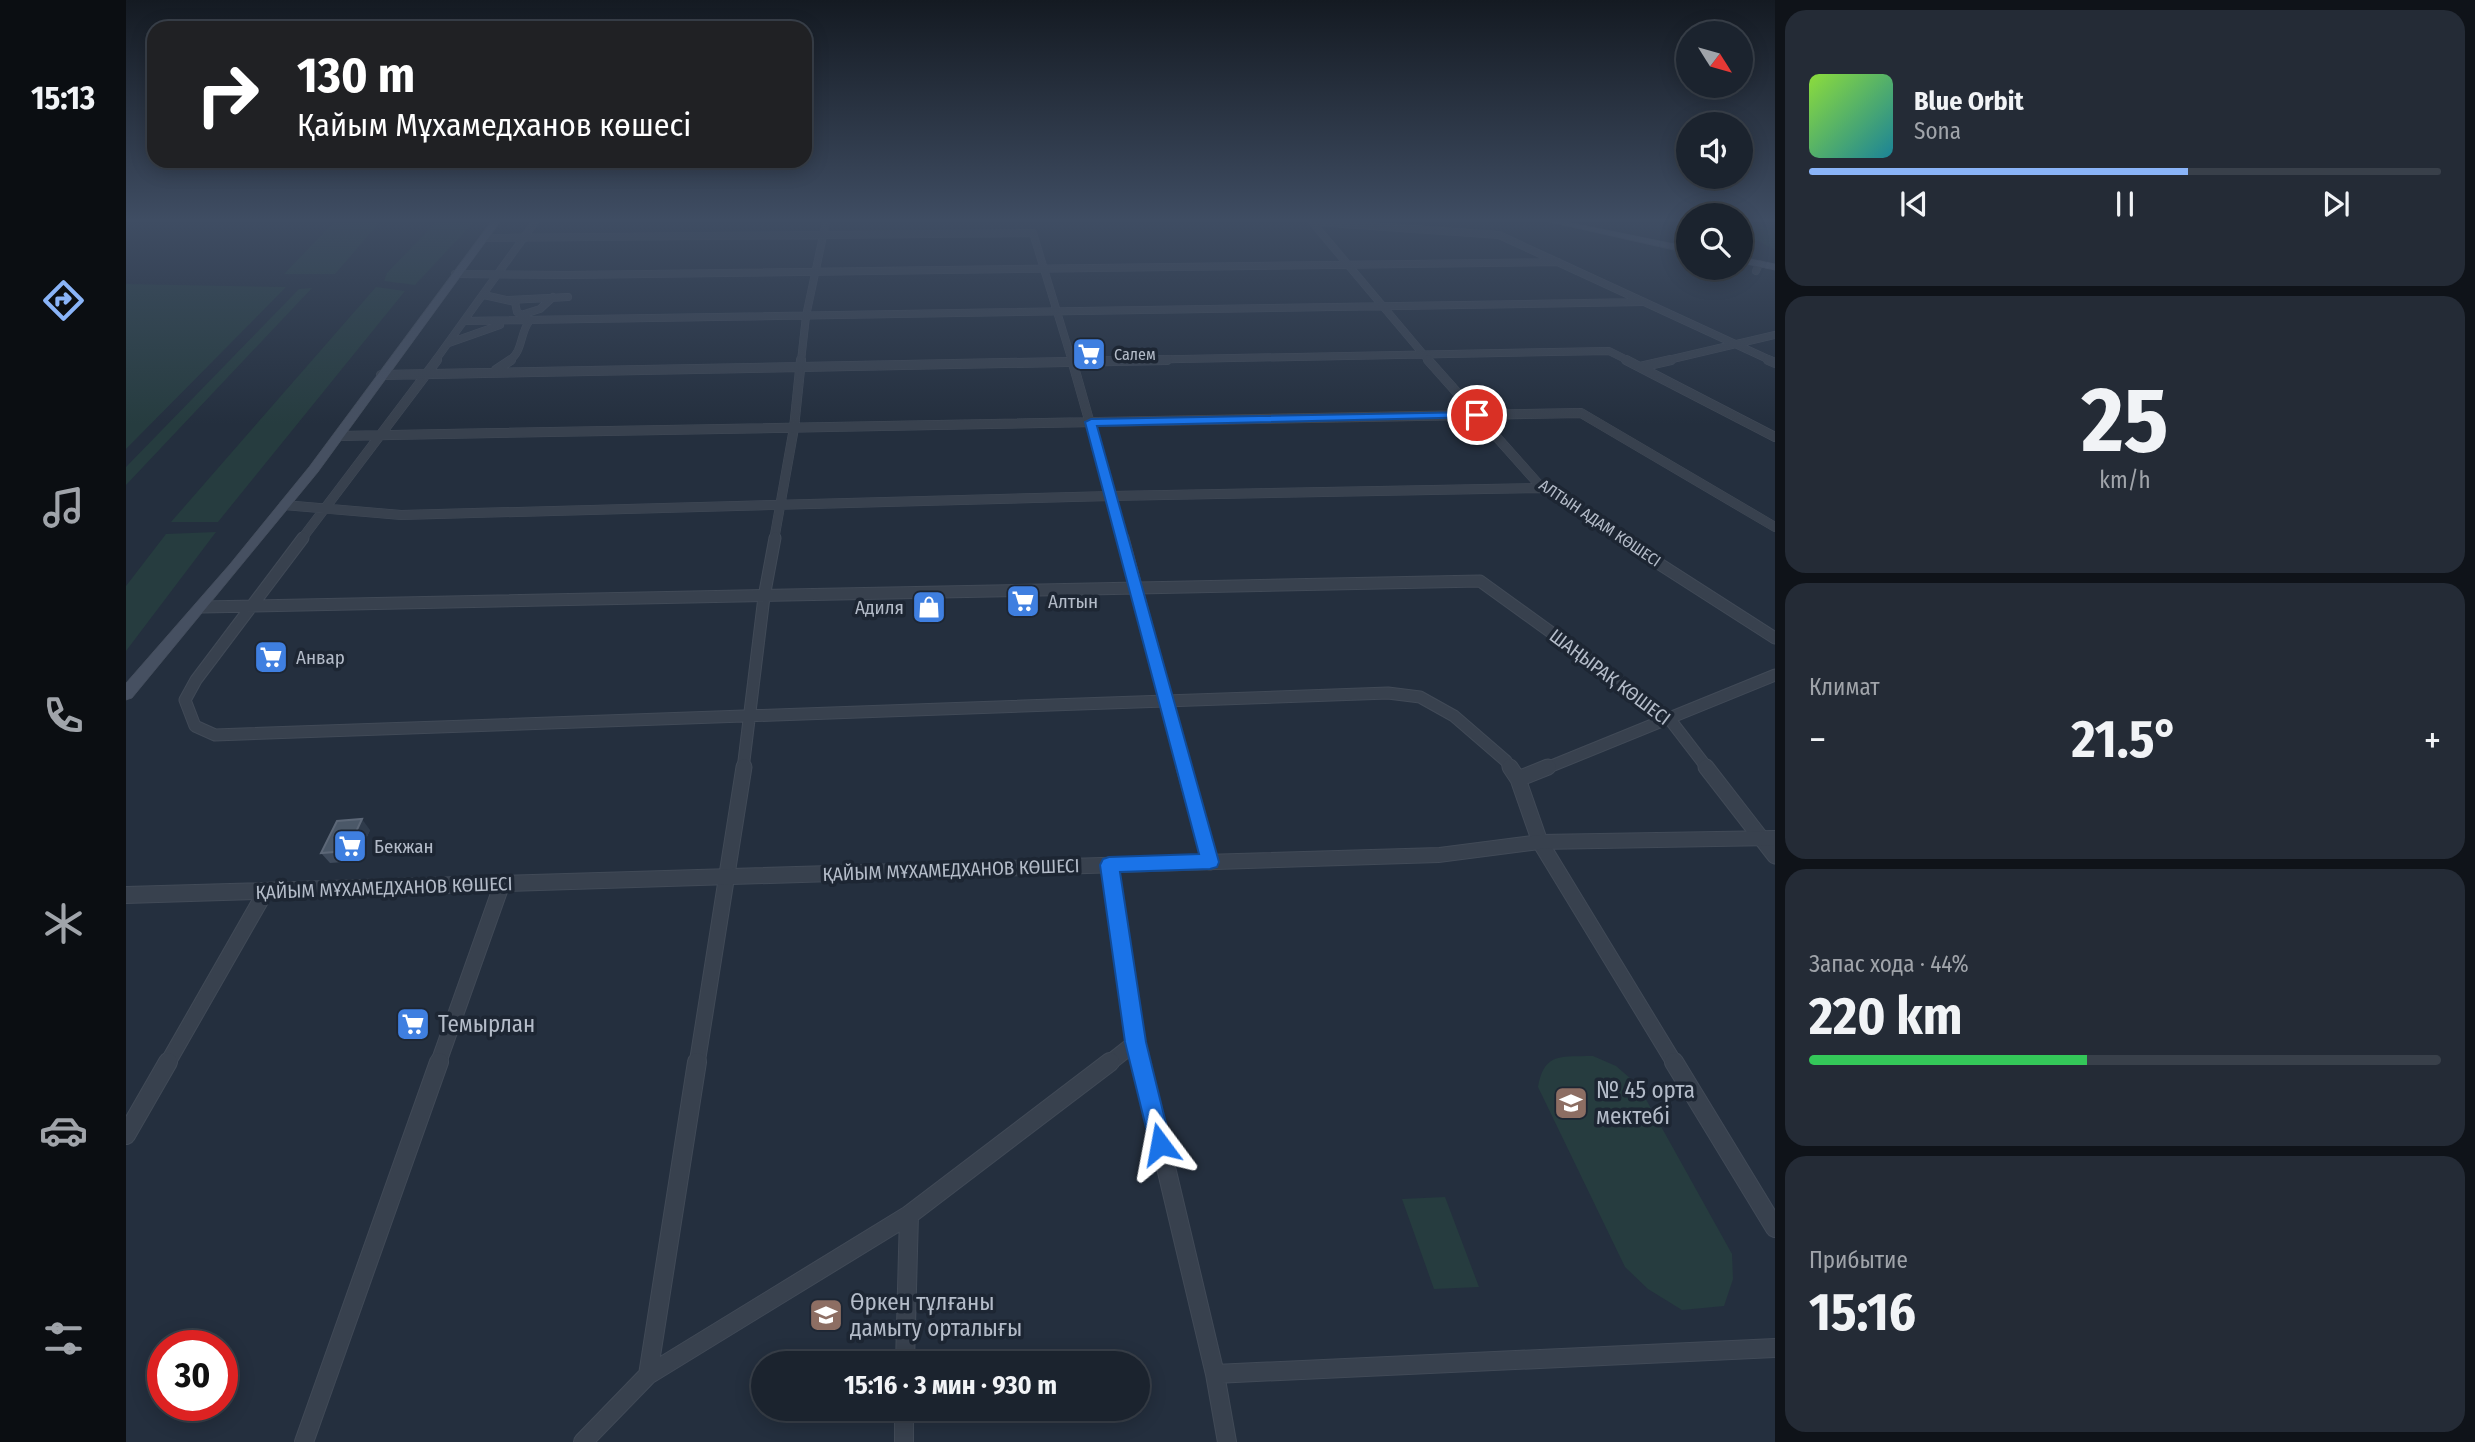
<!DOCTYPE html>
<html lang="ru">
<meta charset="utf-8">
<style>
:root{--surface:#1b232e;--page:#242b36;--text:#f1f3f6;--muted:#a0a4aa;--line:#39404a;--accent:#8ab4f8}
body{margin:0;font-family:"Fira Sans Condensed",sans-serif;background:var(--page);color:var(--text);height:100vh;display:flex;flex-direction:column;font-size:26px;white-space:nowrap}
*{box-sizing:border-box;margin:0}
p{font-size:23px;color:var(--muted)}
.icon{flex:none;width:38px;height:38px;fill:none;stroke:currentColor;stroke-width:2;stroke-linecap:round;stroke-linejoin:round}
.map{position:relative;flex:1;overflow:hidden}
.side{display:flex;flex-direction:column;gap:10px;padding:10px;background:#0f1319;width:700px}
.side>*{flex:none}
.guide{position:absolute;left:21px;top:21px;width:665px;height:147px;border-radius:21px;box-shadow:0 4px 18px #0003,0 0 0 2px var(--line);background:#202124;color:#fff;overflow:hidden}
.needle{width:46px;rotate:127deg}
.buttons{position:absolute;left:1550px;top:21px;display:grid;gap:14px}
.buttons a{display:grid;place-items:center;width:77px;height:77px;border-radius:50%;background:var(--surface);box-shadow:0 4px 18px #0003,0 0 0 2px var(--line);font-size:35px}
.speed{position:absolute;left:21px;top:1330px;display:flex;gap:14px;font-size:35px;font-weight:700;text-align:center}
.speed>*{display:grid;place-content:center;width:91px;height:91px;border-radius:50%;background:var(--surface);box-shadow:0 4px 18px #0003,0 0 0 2px var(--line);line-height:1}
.speed .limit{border:10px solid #d22;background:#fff;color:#111}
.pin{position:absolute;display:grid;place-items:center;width:60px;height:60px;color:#fff;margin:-30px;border:4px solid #fff;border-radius:50%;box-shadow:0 2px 7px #0007}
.me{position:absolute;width:77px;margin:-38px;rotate:347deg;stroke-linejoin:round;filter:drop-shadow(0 0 5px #0008)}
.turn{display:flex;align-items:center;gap:24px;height:147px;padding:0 35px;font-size:32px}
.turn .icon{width:91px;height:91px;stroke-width:2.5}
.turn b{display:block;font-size:49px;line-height:60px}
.big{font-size:52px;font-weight:700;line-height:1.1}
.side .card{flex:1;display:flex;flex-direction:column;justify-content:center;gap:10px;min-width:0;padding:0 24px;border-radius:21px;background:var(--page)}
.side .dial{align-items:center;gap:0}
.dial b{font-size:91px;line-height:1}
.song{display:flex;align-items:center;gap:21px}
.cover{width:84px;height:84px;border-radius:10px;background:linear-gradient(135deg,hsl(90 70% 55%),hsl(190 70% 35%))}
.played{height:7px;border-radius:4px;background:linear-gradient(90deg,var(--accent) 60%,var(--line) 60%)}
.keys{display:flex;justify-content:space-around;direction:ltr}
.heat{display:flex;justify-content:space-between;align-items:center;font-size:38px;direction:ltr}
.charge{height:10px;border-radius:5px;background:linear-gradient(90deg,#34c759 44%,var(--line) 0)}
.trip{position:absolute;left:625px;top:1351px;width:399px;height:70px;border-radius:35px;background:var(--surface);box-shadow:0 4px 18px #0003,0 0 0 2px var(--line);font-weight:700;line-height:70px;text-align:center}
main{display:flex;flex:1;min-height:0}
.menu{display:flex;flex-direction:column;width:126px;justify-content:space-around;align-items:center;background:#0b0e12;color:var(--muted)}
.menu .icon{width:49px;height:49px}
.menu .current{color:var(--accent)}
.menu b{font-size:32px;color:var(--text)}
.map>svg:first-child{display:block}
.green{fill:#263c3f}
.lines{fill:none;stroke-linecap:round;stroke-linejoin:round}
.minor-far4-casing{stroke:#414a57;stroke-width:8}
.minor-far3-casing{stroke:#414a57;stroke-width:10}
.minor-far2-casing{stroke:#414a57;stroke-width:13}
.minor-far1-casing{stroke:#414a57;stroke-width:17}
.minor-casing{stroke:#414a57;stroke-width:20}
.tertiary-casing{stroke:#414a57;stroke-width:2}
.secondary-casing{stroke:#414a57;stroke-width:1}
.minor-far4{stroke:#38414e;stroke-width:7}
.minor-far3{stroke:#38414e;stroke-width:9}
.minor-far2{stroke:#38414e;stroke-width:11}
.minor-far1{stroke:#38414e;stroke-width:15}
.minor{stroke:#38414e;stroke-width:18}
.tertiary{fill:#38414e;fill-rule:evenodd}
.secondary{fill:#465061;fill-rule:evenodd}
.wall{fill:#3f4b5c}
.shaded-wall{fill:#2f3b4b}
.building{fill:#4b5868;stroke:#5c6777;stroke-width:2}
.route{fill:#1a73e8;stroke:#114b97;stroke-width:2}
.labels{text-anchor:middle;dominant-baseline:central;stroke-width:7;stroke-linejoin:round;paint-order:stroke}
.far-poi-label{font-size:16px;fill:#b4bcc9;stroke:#1d2633;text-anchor:start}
.far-street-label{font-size:16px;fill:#b4bcc9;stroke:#1d2633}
.poi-label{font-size:19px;fill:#b4bcc9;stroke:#1d2633;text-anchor:start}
.street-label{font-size:19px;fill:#b4bcc9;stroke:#1d2633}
.near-poi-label{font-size:23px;fill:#b4bcc9;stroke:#1d2633;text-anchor:start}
</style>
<main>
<nav class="menu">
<b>15:13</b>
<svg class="icon current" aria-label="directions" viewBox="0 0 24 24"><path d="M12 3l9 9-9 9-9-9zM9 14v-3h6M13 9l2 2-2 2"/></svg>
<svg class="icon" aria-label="music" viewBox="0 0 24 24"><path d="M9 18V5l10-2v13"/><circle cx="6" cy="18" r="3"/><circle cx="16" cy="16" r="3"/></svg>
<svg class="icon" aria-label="phone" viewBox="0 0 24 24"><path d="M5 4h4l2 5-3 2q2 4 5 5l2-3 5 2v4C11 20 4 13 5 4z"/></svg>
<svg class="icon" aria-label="climate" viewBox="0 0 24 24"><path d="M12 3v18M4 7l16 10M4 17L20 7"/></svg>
<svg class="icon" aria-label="car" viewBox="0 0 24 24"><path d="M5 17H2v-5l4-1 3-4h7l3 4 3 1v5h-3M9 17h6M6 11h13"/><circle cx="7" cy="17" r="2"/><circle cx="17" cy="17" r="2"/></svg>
<svg class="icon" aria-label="filters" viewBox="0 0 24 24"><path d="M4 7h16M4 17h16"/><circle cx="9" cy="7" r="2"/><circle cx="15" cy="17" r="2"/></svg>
</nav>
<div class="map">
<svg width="1649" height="1442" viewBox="0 0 1649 1442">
<rect width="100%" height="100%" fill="#242f3e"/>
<!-- green -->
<path class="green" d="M208,222H254L209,274H158Z
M310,222H348L289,285L258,281L261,273Z
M1615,222C1627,222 1637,228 1649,230V250L1615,232Z
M0,284L160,287L0,449Z
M250,287L279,291L92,522H45Z
M186,288L0,485V467L173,289Z
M90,532L0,651V586L40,534Z
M1467,1056L1490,1066L1512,1085L1606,1254L1607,1279L1598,1306L1556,1310L1522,1289L1499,1267L1412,1087C1418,1051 1437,1057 1467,1056Z
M1319,1197L1353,1287L1308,1289L1276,1199Z"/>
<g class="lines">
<!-- minor-far4 casing -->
<g class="minor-far4-casing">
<path id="minor-far4" d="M1186,222L1303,361
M1189,222L1373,235L1646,361
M358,238L907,233L946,361
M1630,271L1633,264
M329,274L442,275L1432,262
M358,295L389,302L391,312L402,319
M383,300L442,297
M395,315L414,309L427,297
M338,321L1517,302
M323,343L374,325
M309,361L409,222
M383,361C398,350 393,334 404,320
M675,361L680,316L700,222
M952,361L1483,351L1503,361
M1538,361L1649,335"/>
</g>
<!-- minor-far3 casing -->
<g class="minor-far3-casing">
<path id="minor-far3" d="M946,360L997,540
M1302,360L1416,488L1496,540
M1500,360L1649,437
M1642,360L1649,363
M1514,367L1545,360
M370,370L385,360
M255,375L1041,360
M213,436L1455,413L1649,527
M158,505L275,515L985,496L1416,488
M175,540L311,360
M648,540L668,428L675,360"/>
</g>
<!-- minor-far2 casing -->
<g class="minor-far2-casing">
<path id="minor-far2" d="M177,538L70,680L59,700L69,726L89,735L1262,693L1294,697L1328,716L1380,761L1385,769
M997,538L1059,769
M1493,538L1649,638
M76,607L1354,581L1542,717L1582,769
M617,769L638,597L649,538
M1418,769L1649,675"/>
</g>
<!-- minor-far1 casing -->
<g class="minor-far1-casing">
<path id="minor-far1" d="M1058,767L1084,862
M1384,767L1392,779L1414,842L1549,1064
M1580,767L1649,856
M1392,779L1422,767
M1010,1042L1015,1064
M41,1064L140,891
M312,1064L376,884
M571,1064L618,767
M982,1064L1010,1042L983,865"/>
</g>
<!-- minor casing -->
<g class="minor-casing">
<path id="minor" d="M1015,1062L1089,1374L1101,1442
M1548,1062L1649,1228
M0,1135L42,1062
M779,1363L783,1215
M1089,1374L1649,1348
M522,1375L571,1062
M778,1409V1442
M178,1442L313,1062
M457,1442L522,1375L783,1215L984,1062"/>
</g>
<!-- tertiary casing -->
<g class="tertiary-casing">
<path id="tertiary" d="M1649,831V845L1414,849L1313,862L0,903V887L1313,848L1414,835Z"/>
</g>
<!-- secondary casing -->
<g class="secondary-casing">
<path id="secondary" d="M365,222H374L192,472L6,698L0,700V683L104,564L183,467Z
M1424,222H1441L1563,247V253Z
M1615,257L1649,264V270L1615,263Z"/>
</g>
<!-- minor-far4 -->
<use href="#minor-far4" class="minor-far4"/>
<!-- minor-far3 -->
<use href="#minor-far3" class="minor-far3"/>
<!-- minor-far2 -->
<use href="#minor-far2" class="minor-far2"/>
<!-- minor-far1 -->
<use href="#minor-far1" class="minor-far1"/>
<!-- minor -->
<use href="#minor" class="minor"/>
<!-- tertiary -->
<use href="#tertiary" class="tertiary"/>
<!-- secondary -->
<use href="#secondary" class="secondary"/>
</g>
<!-- wall -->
<path class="wall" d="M244,830L230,861L204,863L195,853Z"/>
<!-- shaded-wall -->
<path class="shaded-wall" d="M236,819L244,830L230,861L221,851Z"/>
<!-- building -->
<path class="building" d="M236,819L221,851L195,853L211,821Z"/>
<!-- sky -->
<linearGradient id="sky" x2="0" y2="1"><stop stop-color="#141a22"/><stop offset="0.52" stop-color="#3f4d63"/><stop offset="1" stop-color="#3f4d63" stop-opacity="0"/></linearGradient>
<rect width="1649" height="424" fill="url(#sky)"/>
<!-- route -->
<path class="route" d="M1351,412L1356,415L1355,417L971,426L1093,862L1091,867L1084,869L994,872L1020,1042L1045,1144L1042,1152L1034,1156L1026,1152L999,1042L974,865L977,859L983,857L1073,854L959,422L965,419Z"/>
<!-- icons -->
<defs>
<g id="supermarket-square" transform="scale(1.75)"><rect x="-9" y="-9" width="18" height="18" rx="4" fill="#3f7fe0" stroke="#1d2633"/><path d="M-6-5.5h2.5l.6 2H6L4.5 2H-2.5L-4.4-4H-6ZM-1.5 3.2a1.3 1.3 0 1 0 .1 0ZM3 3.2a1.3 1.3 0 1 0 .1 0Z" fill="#fff"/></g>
<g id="shop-square" transform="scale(1.75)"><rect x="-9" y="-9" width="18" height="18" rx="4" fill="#3f7fe0" stroke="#1d2633"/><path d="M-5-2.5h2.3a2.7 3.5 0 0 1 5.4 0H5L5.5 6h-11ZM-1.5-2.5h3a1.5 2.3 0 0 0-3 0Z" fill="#fff"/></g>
<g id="school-square" transform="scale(1.75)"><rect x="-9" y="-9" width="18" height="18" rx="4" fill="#8d6e63" stroke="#1d2633"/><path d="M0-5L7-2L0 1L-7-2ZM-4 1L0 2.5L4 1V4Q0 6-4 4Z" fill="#fff"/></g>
</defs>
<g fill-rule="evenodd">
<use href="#supermarket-square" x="963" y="354"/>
<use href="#supermarket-square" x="897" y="601"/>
<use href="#shop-square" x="803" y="607"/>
<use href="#supermarket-square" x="145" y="657"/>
<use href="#supermarket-square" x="224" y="846"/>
<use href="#supermarket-square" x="287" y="1024"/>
<use href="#school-square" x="1445" y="1103"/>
<use href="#school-square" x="700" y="1315"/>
</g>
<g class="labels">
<!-- far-poi labels -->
<g class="far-poi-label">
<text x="988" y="354">Салем</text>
</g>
<!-- far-street labels -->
<g class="far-street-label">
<text transform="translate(1474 523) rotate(34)">АЛТЫН АДАМ КӨШЕСІ</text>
</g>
<!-- poi labels -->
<g class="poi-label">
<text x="922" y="601">Алтын</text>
<text x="778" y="607" text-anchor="end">Адиля</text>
<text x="170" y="657">Анвар</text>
<text x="248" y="846">Бекжан</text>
</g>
<!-- street labels -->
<g class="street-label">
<text transform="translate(1484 677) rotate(37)">ШАҢЫРАҚ КӨШЕСІ</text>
<text transform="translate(825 870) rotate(-2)">ҚАЙЫМ МҰХАМЕДХАНОВ КӨШЕСІ</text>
<text transform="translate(258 888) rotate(-2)">ҚАЙЫМ МҰХАМЕДХАНОВ КӨШЕСІ</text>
</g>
<!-- near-poi labels -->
<g class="near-poi-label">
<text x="312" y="1024">Темырлан</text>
<text x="1470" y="1090">№ 45 орта<tspan x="1470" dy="26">мектебі</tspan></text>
<text x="724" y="1302">Өркен тұлғаны<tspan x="724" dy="26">дамыту орталығы</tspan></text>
</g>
</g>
</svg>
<div class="buttons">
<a><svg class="needle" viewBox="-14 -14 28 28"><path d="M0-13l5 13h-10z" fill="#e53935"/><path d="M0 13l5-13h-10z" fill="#a0a4aa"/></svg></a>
<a><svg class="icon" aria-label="sound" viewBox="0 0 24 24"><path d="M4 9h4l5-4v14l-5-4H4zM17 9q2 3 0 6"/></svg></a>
<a><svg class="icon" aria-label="search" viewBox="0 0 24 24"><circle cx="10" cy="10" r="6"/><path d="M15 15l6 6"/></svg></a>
</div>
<div class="speed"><div class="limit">30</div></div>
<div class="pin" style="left:1351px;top:415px;background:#d93025"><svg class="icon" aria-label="arrive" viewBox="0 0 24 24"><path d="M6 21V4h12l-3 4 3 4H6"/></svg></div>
<svg class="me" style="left:1034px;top:1144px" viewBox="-20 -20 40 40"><path d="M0-17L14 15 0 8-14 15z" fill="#1a73e8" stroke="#fff" stroke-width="4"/></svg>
<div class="trip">15:16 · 3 мин · 930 m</div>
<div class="guide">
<div class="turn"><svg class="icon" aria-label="right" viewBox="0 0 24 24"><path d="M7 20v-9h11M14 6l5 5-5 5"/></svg><div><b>130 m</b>Қайым Мұхамедханов көшесі</div></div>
</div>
</div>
<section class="side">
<div class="card">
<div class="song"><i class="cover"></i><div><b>Blue Orbit</b><p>Sona</p></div></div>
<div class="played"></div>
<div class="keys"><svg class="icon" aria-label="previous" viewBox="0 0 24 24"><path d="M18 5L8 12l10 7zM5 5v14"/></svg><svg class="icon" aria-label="pause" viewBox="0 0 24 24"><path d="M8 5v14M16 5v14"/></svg><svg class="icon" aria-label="next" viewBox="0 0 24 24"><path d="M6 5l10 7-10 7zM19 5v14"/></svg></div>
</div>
<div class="card dial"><b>25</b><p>km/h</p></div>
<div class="card"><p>Климат</p>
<div class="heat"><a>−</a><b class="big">21.5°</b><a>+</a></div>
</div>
<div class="card"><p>Запас хода · 44%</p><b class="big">220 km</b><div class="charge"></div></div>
<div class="card"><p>Прибытие</p><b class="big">15:16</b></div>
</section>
</main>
